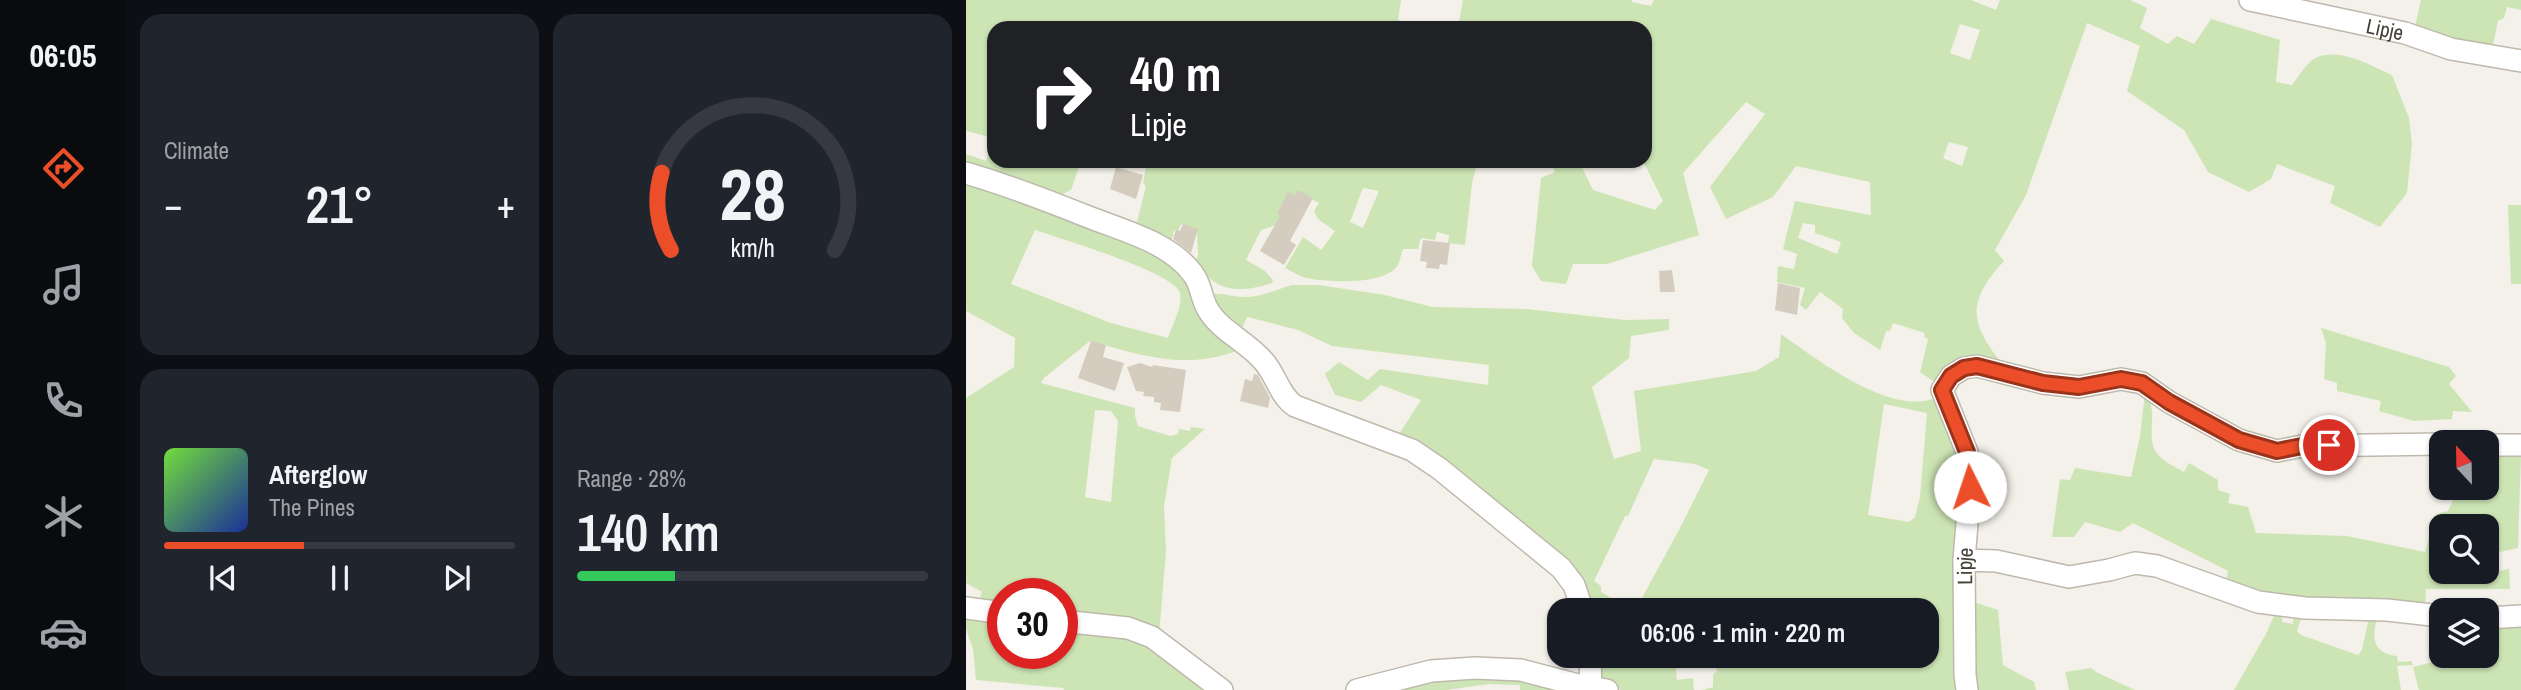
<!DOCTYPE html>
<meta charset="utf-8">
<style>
:root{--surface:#171b24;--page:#20242c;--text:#f1f3f6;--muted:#9ea1a6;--line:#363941;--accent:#eb4e28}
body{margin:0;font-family:"Archivo Narrow",sans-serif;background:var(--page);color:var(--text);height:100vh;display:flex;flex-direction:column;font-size:26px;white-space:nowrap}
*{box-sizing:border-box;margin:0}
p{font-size:23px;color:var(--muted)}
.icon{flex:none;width:38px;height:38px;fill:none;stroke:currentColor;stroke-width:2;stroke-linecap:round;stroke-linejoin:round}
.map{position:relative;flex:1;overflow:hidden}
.panel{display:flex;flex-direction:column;gap:14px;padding:14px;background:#0d0f14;width:840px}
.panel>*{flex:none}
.top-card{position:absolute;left:21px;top:21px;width:665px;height:147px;border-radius:21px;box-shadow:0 2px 5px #0004;background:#202124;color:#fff;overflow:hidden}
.needle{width:46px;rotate:338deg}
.buttons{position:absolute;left:1463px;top:430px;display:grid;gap:14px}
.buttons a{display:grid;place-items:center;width:70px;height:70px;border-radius:14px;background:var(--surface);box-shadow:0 2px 5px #0004;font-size:35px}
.speed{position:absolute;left:21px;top:578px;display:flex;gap:14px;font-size:35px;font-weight:700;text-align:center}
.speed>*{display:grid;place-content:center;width:91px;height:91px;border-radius:50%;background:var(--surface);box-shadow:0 2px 5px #0004;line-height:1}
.speed .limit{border:10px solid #d22;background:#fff;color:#111}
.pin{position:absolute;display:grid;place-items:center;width:60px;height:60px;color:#fff;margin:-30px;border:4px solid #fff;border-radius:50%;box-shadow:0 2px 7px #0007}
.me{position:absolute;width:77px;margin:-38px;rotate:356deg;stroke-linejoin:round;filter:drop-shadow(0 0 5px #0008)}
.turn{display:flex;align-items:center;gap:24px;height:147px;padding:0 28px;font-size:32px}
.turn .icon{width:91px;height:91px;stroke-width:2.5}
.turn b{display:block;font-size:49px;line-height:60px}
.big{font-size:52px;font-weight:600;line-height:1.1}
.panel .tile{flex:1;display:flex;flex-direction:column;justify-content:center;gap:10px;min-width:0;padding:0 24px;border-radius:21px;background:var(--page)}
.panel .dial{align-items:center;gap:0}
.dial svg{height:182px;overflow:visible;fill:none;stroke:var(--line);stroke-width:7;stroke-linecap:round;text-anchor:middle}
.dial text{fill:var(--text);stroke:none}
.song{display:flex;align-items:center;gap:21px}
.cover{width:84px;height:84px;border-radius:10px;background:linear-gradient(135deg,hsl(100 70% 55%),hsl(230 70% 35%))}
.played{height:7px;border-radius:4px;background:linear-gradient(90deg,var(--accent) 40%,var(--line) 40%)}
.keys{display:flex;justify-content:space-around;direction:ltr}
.heat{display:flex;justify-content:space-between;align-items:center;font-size:38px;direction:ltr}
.charge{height:10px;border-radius:5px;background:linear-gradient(90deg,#34c759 28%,var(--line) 0)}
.panel .tiles{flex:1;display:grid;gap:14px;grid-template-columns:repeat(2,1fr)}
.trip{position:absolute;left:581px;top:598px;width:392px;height:70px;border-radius:21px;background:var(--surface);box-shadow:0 2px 5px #0004;font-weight:600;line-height:70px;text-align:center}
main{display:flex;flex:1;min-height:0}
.dock{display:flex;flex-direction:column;width:126px;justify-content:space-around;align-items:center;background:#090b0e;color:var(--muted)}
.dock .icon{width:49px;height:49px}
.dock .on{color:var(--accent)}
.dock b{font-size:32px;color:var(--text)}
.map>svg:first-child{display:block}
.green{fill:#cde5b5;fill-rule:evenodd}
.building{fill:#d4cdbf}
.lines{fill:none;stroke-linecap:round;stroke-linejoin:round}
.minor-casing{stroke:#beb9ac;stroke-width:24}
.minor{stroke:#fff;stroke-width:21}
.route-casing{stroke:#99331a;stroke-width:18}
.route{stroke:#eb4e28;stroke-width:12}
.labels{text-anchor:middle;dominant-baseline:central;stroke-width:5;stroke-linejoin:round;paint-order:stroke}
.street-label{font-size:21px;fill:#464138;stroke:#fff}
</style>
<main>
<nav class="dock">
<b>06:05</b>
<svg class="icon on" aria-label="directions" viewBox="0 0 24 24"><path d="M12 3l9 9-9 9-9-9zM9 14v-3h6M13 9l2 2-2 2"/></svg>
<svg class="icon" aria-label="music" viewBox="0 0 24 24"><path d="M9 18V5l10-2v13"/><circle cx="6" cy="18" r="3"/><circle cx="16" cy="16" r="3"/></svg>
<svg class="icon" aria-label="phone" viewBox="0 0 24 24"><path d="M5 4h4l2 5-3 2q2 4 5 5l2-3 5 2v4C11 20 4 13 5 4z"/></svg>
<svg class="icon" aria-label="climate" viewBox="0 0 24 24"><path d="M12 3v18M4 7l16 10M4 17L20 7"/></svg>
<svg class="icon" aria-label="car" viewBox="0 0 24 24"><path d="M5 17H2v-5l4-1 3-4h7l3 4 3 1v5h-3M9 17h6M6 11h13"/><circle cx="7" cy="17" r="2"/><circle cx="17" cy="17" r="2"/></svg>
</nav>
<section class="panel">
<div class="tiles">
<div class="tile"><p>Climate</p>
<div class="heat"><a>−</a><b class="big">21°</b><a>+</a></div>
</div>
<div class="tile dial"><svg viewBox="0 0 100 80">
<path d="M14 69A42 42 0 1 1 86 69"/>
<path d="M14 69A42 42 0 0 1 10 35" stroke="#eb4e28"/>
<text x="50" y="56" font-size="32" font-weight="700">28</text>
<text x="50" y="72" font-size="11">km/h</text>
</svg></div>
<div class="tile">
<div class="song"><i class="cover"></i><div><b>Afterglow</b><p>The Pines</p></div></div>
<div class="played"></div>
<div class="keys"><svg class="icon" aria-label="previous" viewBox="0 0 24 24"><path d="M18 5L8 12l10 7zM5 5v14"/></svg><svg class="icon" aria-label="pause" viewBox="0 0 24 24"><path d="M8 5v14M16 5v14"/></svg><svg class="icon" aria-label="next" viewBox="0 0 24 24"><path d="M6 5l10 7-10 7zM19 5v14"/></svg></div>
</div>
<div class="tile"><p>Range · 28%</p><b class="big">140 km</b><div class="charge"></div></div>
</div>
</section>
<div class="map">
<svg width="1555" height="690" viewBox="0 0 1555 690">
<rect width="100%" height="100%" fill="#f3f1e9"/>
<!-- green -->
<path class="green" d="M0,0H435L432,20L452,28H28V161H115L105,190L94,195L0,165V154L20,161L25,141L24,137L0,131Z
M497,0H666V2L685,6L688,0H1005L1030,10L1034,0H1164L1181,8L1174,28L1202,44L1211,36L1228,44L1245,19L1314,40L1310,82L1326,85C1333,76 1341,61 1352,57C1376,48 1405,66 1426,75L1443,118L1446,144L1441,193L1414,227L1364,203L1369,186L1311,164L1305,179L1283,192L1242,172L1218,130L1161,91L1174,46L1121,23L1060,195L1029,250L1038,261C999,303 1004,325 1039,367L967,381L954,372L962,339L958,337L959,333L927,323L924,331H920L914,350L888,333L876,318L877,309L854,292L840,310L834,305L839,288L811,282L812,266L828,269L831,254L817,249L829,201L905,215L904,182L830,166L807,197L760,219L744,187L799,114L780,102L717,173L733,235L641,264H607L600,284L575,281L566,266L575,178L589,172L584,161H613L627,190L689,210L697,201L677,161L679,28H492ZM994,24L1014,30L1004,60L984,53ZM983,142L1002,147L996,166L977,158ZM837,223L849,225V233L875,242L871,254L832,238Z
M1455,0H1555V10L1541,7L1538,18L1532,21L1526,49L1449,27Z
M181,161H512L506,183L499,245L482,243L483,235L471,232L469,240L455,238L452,249H437C435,254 434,261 432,265C419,286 360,282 340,278C333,276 325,271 319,268L337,237L355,250L369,231L352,219L348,211L353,203L331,192L328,197L325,226H307L295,230L280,260L299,271L307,280L306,283C272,294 252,292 229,264L232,255L231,229L215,224L212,231H208L205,243L201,241L199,235L184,231L171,222L180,186L177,183ZM397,188L413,191L397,228L384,222Z
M0,174L123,223L207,264L276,349C221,371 177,356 124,341L78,378L75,383L169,408V416L172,426L204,436L212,434L213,429L224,431L225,427L239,429L206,458L198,506L200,551L193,635L96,617V593H37V609L11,605L16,592L0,583V398L48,367L49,338L0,311ZM69,230C95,239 203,271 213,291C219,303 206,325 202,338L145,323L45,284ZM129,410L145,411L152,421L145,502L119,497Z
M1542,205H1555V284H1545Z
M325,285H353L419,295L467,307L560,309L659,320L703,319V330L665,336L663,358L626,387L648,459L675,451L668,391L790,371L813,357L815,334C849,358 928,419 971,397L997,448L996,690H737L747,687V674L751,672L749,656H961V611H621L616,595L430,439L455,400L415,385L395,402L369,395L359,374L373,362L402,380L414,369L522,385L523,365L366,346L332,330L281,317L274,334L242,295C255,291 268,298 281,297C296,296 311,290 325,285ZM918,404L961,413L954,497L949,517L943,522L902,515ZM688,459L729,464L743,470L713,530L672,605L647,599L635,592V586L628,581L659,516H662Z
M1355,328L1483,367L1490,376L1483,384L1506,412L1487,411L1486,419L1448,421L1413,411L1415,401L1371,391V383L1358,379L1360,343Z
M1179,392C1194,413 1179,434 1190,452C1196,461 1209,467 1218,472L1223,463L1252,480V490L1264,494L1262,503L1282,507L1290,533L1381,536L1459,552L1470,514L1482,511L1493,488H1521V467H1527L1529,455L1555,454L1552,548L1521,555V527H1475V557L1469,558L1468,581L1489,580L1543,569L1544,589H1460L1459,612L1316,603L1259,588L1262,571L1167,523L1154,532L1119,522L1108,537H1086L1094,479L1104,480L1109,468L1165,477L1174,437Z
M1005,601L1032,610L1037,665L1068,682L1070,690H1007Z
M1317,610L1316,622L1327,624L1328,612H1337L1331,631L1335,635L1392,655L1396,650L1402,622L1383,616L1411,619C1405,640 1408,653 1431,656L1432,662L1445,661L1447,665L1431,666L1435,690H1268L1300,634L1310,611Z
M0,615L37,618V653H96V627L168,635L244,690H98L97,688L10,680L7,649L0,629Z
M1555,621V690H1453L1447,667L1467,662V637H1475V656H1521V622Z
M630,656H723V659L709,660L711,680L727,678L728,690H655L634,683Z
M1125,668L1130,672L1169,690H1103L1099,672Z
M542,675L598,690H554V685L523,684L481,690H416L474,676Z"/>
<!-- building -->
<path class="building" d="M150,167L177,175L170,199L144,189Z
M332,190L347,198L324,241L330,245L318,265L294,251L314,216L311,214L322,192L329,195Z
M217,224L232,229L225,253L207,239L210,230L214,231Z
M457,240L484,243L481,265L474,264L473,269L460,268L461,262L454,261Z
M706,270L709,292H694L693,271Z
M812,283L834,288L831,315L809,310Z
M125,341L140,345L137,357L158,363L149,391L112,378Z
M174,363L186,367L187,365L220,370L214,412L194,410L195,403L188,402V397L177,396L178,392L170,391L161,367Z
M288,374L292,375L304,398L302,408L274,401L279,379L286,381Z"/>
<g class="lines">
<!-- minor casing -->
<g class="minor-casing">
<g id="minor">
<path id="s1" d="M1284,0L1439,33L1485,49L1555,61"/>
<path d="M0,173C41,185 80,200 120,216C155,230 204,242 227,274C235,284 235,297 241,308C254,332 283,342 299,363C310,376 314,396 329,406L446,450L474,469L595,568L608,585L617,611"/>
<path d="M1521,445H1555"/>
<path d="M998,560L1030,561L1103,577L1143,570L1169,563L1191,566L1292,602L1339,608L1421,610L1475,616"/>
<path d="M0,608L37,613"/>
<path d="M1521,618L1555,616"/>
<path d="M96,621L162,628L186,637L256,690"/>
<path d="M624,656L625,690"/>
<path d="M391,690L465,671L509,668L555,670L616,686L641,690"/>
<path id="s2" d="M1001,690L999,675L998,560L1004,487L1001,452L976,390L985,376L998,368L1011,366L1077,383L1113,387L1155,379L1176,383L1203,402L1273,440L1311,451L1336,446L1475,444"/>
</g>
</g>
<!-- minor -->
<use href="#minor" class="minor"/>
</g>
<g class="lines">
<!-- route casing -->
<g class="route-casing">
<path id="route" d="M1004,487L1001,452L976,390L985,376L998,368L1011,366L1077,383L1113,387L1155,379L1176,383L1203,402L1273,440L1311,451L1336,446L1363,445"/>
</g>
<!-- route -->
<use href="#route" class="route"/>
</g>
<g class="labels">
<!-- street labels -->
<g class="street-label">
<text stroke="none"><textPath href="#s1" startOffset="138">Lipje</textPath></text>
<text stroke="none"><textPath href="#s2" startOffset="124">Lipje</textPath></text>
</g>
</g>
</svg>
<div class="buttons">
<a><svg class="needle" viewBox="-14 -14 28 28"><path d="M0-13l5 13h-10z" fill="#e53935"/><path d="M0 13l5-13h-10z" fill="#9ea1a6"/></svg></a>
<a><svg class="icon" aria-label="search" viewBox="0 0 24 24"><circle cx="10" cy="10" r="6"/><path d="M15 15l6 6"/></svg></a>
<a><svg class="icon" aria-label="layers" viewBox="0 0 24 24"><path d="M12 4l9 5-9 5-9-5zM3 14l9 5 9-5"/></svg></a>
</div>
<div class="speed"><div class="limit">30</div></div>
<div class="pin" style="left:1363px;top:445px;background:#d93025"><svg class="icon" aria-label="arrive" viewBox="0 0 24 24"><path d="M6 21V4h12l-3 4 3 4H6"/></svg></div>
<svg class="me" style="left:1004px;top:487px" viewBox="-20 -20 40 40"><circle r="19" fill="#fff"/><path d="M0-13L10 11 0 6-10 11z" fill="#eb4e28"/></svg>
<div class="trip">06:06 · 1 min · 220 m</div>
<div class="top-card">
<div class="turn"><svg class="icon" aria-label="right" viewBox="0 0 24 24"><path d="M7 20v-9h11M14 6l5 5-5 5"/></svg><div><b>40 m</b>Lipje</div></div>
</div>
</div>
</main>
